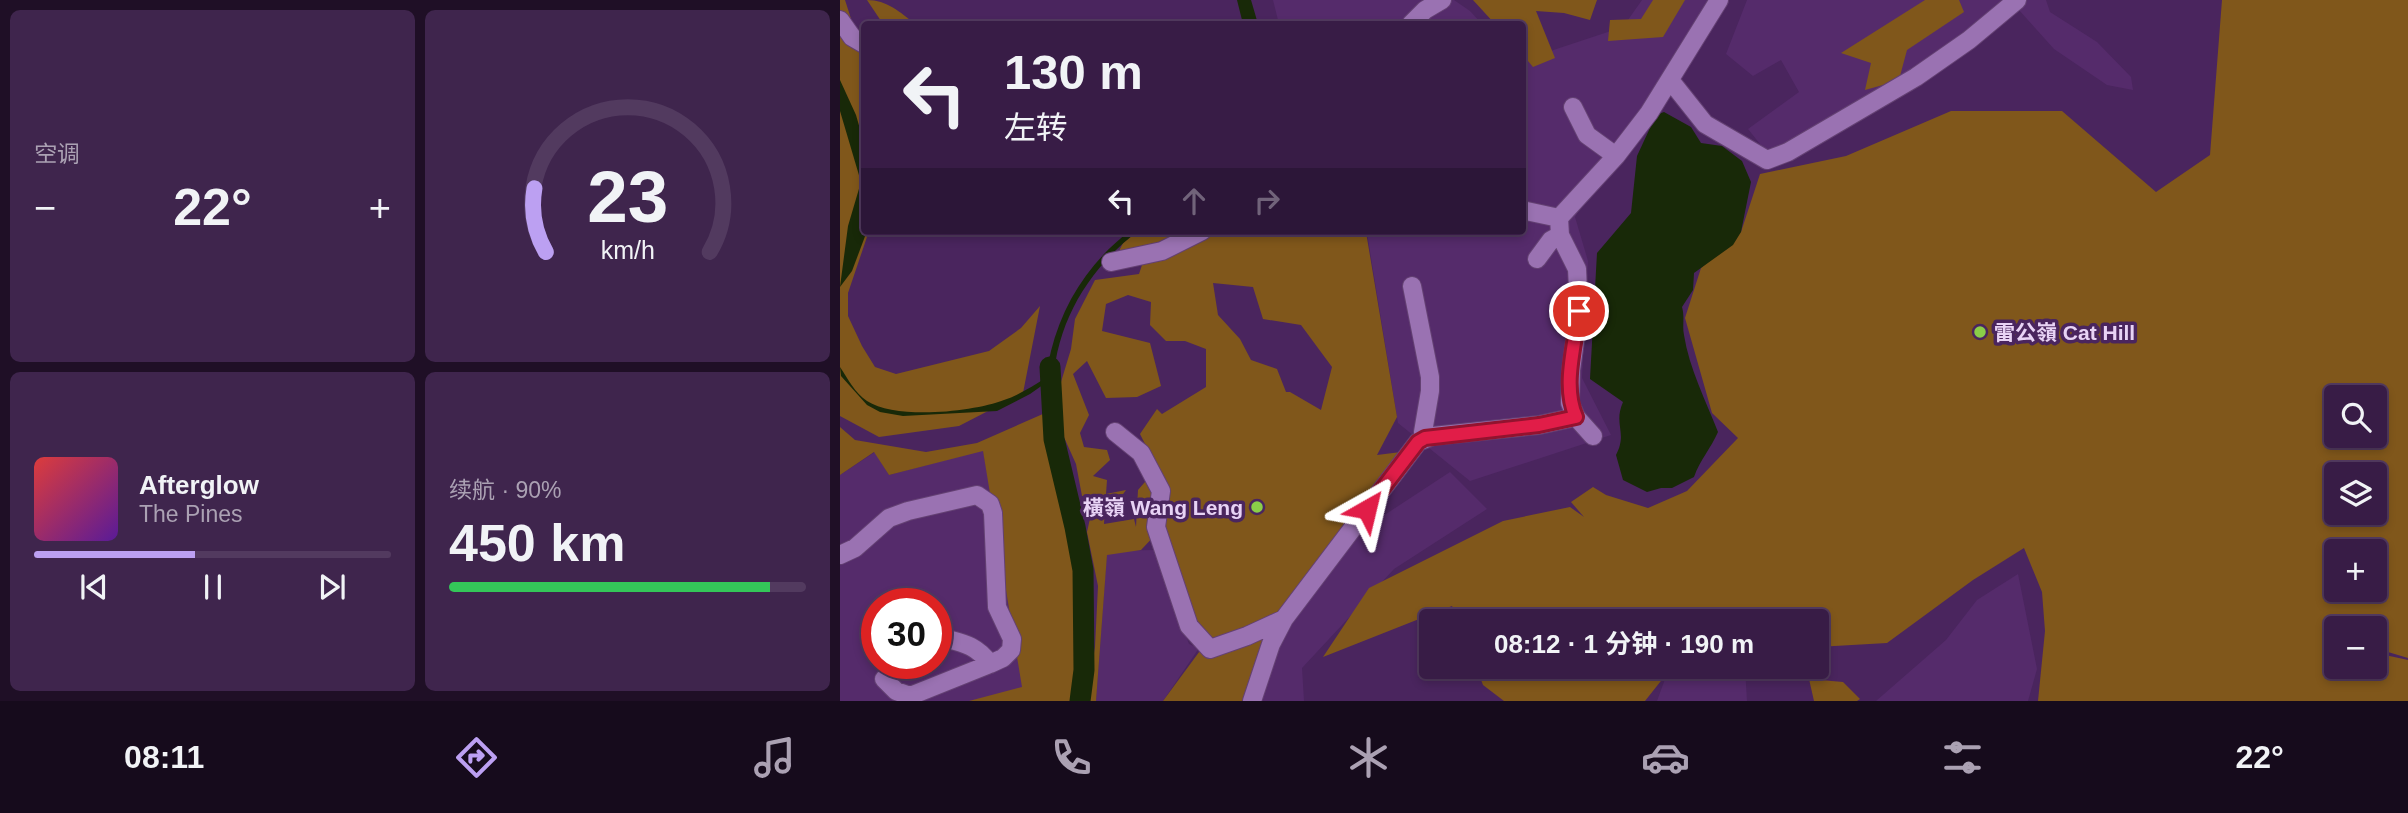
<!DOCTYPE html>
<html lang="zh">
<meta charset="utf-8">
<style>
:root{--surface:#381c46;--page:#3f254d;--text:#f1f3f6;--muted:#aba1b3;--line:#523a5f;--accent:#bca0f2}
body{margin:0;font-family:Helvetica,"Noto Sans SC",sans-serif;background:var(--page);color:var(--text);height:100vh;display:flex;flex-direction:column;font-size:26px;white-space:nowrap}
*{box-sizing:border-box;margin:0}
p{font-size:23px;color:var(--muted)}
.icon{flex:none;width:38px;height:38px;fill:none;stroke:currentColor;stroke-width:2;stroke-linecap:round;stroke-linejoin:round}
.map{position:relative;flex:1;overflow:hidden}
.sheet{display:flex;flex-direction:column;gap:10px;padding:10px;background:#1f0f26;width:840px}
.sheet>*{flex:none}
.top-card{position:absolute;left:21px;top:21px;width:665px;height:214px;border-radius:7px;box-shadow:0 4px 10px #0003,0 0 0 2px var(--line);background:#381c46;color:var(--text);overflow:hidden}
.fabs{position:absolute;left:1484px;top:385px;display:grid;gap:14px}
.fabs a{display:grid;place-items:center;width:63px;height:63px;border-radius:7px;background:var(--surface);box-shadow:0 4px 10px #0003,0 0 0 2px var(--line);font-size:35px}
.speed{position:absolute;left:21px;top:588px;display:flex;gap:14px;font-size:35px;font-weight:700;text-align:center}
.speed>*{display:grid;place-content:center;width:91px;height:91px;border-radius:50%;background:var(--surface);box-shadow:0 4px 10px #0003,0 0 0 2px var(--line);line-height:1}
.speed .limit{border:10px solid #d22;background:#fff;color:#111}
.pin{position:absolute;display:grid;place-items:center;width:60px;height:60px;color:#fff;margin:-30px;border:4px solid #fff;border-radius:50%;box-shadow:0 2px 7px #0007}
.me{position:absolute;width:77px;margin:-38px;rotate:37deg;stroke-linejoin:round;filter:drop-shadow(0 0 5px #0008)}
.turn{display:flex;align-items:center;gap:24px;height:147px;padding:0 28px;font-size:32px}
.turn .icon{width:91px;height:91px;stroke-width:2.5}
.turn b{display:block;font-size:49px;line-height:60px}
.lanes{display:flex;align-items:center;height:66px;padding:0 28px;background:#0003;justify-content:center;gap:35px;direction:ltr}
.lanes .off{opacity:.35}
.big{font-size:52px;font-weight:700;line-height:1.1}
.sheet .card{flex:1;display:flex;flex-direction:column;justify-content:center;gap:10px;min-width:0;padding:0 24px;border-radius:10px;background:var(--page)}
.sheet .dial{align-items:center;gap:0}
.dial svg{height:182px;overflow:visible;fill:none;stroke:var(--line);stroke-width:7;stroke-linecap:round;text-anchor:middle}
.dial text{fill:var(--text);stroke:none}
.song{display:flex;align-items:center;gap:21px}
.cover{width:84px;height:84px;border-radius:10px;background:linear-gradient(135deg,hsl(0 70% 55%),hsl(270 70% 35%))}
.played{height:7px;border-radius:4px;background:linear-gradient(90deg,var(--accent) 45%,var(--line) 45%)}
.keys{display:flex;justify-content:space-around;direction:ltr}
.heat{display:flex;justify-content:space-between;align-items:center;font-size:38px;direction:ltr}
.charge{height:10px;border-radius:5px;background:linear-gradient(90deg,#34c759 90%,var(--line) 0)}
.sheet .tiles{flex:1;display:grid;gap:10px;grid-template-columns:repeat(2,1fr)}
.trip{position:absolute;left:579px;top:609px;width:410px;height:70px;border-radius:7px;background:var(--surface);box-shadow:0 4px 10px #0003,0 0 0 2px var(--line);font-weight:700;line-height:70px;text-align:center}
.dock{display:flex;height:112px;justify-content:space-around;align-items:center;background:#160b1c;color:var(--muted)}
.dock .icon{width:49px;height:49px}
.dock .current{color:var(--accent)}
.dock b{font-size:32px;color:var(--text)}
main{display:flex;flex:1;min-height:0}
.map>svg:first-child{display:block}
.built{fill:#552b6b;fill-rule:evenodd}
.green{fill:#80571b;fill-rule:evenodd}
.water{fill:#182908}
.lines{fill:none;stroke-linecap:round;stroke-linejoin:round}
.river{stroke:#182908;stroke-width:21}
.minor-casing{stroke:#644173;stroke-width:20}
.minor{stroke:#9a72b2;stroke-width:18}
.route-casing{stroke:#92132f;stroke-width:18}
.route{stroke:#e11d48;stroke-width:12}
.poi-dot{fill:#8ace48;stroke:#4a255e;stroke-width:2.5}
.labels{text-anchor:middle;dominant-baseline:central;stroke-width:7;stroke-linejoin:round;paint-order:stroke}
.poi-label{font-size:21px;font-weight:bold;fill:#e8d3f5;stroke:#4a255e;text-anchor:start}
</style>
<main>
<section class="sheet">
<div class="tiles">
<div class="card"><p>空调</p>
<div class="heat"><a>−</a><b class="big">22°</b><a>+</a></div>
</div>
<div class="card dial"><svg viewBox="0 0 100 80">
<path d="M14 69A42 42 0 1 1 86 69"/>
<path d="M14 69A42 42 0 0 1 9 41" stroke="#bca0f2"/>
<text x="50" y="56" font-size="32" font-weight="700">23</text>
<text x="50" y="72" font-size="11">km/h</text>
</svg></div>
<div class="card">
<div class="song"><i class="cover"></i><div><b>Afterglow</b><p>The Pines</p></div></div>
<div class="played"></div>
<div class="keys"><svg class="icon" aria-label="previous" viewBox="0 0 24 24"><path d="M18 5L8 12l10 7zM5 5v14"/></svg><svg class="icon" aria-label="pause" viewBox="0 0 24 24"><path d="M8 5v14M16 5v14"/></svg><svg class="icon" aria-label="next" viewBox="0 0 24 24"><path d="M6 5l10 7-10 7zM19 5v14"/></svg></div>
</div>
<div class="card"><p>续航 · 90%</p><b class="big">450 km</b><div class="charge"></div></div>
</div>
</section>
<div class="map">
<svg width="1568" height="701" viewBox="0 0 1568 701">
<rect width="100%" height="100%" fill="#4a255e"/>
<!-- built -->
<path class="built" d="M433,0H614L630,11L642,24H439Z
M802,0H869L735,217L748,261L742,378L771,435L630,481L558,423L527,233L520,231H682L683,60L783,27Z
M907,0H1206L1210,12L1257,42L1291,77L1293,90L1267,85L1214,49L1170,0L1073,78L928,154L908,129L959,92L941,60L913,76L886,54Z
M143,450L186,687L131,701H0V475L35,452L49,475ZM37,604H96V663H37Z
M610,472L647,509L554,569L462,668L464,701H417L440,625L514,535Z
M315,550L349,644L359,648L323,701H256L267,551Z
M1178,574L1197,669L1188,701H1036L1106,640L1137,600Z
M833,667H905L907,701H817L828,671Z"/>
<!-- green -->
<path class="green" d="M0,0H5L24,59V231H29L8,293V316L22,346L35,367L56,374L149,351L181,328L200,306L183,393L119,426L39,437L0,416Z
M27,0C47,0 60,12 75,24H43Z
M633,0H757L750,20L724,13L696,11L715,58L693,67L683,55L682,24H655Z
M813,0H845L823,37L768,41L770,20L801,19Z
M1085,0H1119L1124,12L1067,50L1060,76L1043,85L1025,90L1031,63L1001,53Z
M1382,0H1568V658L1548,652L1545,655L1568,660V701H1198L1205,631L1202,592L1184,548L1133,580L1047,643L977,647L976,621H619L612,606L483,657L529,588L663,521L730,507L744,517L731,502L753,487L766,495L808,508L847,491L898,438L872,413L845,318L861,268L901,232L920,174L1006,156L1111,111H1222L1316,192L1370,155ZM1496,397H1535V436H1496ZM1496,474H1535V513H1496ZM1496,551H1535V590H1496ZM1496,628H1535V667H1496Z
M298,231L526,232L557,417L537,455L561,452L434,637L416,701H323L365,644L317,533L301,550L267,555L256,701H246L255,647L258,586L247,532L255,496H242L236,464L223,435L219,408L221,382L231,349L235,319L255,280L299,274L303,262L278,253L283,243ZM373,283L413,287L423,319L461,325L492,367L481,410L450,392H446L437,369L411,360L400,339L378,315ZM288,295L311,302L310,325L326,341H345L366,349V387L322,414L317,409L300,434L317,468L298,490L296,527L294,519L264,524L265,507L281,497L286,490L266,494L267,480L253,476L270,460L267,450L244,447L240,433L249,415L233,374L247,361L266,398L297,397L321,386L310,343L262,331L266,304Z
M212,410L214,439L235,527L243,570L244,670L240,701H129L182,687L143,451L49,475L34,452L0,475V427L15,440L86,452L137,443Z
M636,667H832L805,701H664L643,685Z
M969,679L1003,682L1020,699L1017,701H974Z"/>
<!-- water -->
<path class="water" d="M397,0H411L418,24H403Z
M0,80L16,115L24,143V231H27L12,271L0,287L8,226L21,182L0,111Z
M824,112L851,127L861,143L882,146L902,161L911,182L901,232L893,245L854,273L853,290L842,307C845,317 842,326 844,335C849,368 866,401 878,432C871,448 860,460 854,477L832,488H821L807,492L783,480L776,455C788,432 773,425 783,402L750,379L757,253L791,213L797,156L816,115Z
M290,231H298C247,270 214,326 213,390L210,394L207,382L190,394L157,411L63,416L40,412L27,405L1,376L0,367C8,379 15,393 27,401C56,420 133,412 164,400C179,395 193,386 207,377C205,367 209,361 211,351C223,303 250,261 290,231Z"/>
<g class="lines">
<!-- river -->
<path class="river" d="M210,367L214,439L235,527L243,570L244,670L240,701"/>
<!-- minor casing -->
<g class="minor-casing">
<path id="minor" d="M0,20L12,37L24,44
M571,24L585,10L602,0
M830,80L865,124L927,160L948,152L1076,77L1129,40L1177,0
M733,107L747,135L776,156
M682,210L719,218
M697,259L711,240L720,235
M271,262L322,251L362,231
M572,286L590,377V391L583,432L585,438
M275,432L301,453L321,491L316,527L349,626L370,649L407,636L444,619
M753,436L736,417L730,403L731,370L739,311L737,269L720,235L719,218L776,156L809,113L879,0
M0,555L15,548L49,518L68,511L137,495L150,504L153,513L157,607L172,639L171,650L163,658L150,664L70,696L56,691L44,679
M96,636C120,643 135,643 150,664
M412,701L431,644L444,619L578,442L593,436L699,425L736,417"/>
</g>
<!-- minor -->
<use href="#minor" class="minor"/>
</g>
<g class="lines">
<!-- route casing -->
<g class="route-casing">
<path id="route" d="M527,509L578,442L585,438L699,425L736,417C722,386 735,345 739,311"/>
</g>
<!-- route -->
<use href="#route" class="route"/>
</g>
<!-- markers -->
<g class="poi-dot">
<circle cx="1140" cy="332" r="7"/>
<circle cx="417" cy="507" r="7"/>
</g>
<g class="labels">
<!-- poi labels -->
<g class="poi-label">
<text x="1154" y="332">雷公嶺 Cat Hill</text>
<text x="403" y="507" text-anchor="end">橫嶺 Wang Leng</text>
</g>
</g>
</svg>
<div class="fabs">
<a><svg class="icon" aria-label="search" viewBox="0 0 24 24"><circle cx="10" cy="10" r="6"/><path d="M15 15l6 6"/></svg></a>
<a><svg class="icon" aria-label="layers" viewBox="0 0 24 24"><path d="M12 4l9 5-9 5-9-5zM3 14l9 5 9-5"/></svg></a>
<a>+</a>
<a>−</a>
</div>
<div class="speed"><div class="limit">30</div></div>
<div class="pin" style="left:739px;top:311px;background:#d93025"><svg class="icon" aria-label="arrive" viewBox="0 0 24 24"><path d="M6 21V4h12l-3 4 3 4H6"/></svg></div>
<svg class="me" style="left:527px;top:509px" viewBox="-20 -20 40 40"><path d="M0-17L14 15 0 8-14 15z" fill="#e11d48" stroke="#fff" stroke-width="4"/></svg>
<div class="trip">08:12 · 1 分钟 · 190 m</div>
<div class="top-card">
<div class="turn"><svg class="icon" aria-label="left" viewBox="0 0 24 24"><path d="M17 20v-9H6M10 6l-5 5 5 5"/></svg><div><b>130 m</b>左转</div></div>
<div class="lanes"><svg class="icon" aria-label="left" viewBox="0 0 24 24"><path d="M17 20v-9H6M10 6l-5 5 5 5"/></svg><svg class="icon off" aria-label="ahead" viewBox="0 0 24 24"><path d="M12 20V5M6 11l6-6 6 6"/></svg><svg class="icon off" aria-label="right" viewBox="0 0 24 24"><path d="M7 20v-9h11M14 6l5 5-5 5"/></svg></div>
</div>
</div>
</main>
<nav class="dock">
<b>08:11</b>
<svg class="icon current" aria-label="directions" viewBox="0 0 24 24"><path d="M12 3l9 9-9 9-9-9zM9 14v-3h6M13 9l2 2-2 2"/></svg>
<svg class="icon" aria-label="music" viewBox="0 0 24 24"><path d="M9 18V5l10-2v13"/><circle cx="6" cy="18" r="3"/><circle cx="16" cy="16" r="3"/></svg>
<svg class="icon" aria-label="phone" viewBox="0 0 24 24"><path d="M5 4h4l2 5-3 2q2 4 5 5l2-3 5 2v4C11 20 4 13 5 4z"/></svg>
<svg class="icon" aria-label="climate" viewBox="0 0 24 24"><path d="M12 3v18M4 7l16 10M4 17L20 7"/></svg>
<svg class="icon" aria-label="car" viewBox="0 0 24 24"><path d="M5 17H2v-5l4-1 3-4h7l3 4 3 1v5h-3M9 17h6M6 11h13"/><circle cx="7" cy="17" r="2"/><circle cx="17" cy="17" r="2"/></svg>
<svg class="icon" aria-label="filters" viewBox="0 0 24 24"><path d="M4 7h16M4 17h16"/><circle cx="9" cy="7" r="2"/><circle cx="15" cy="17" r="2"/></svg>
<b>22°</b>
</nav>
